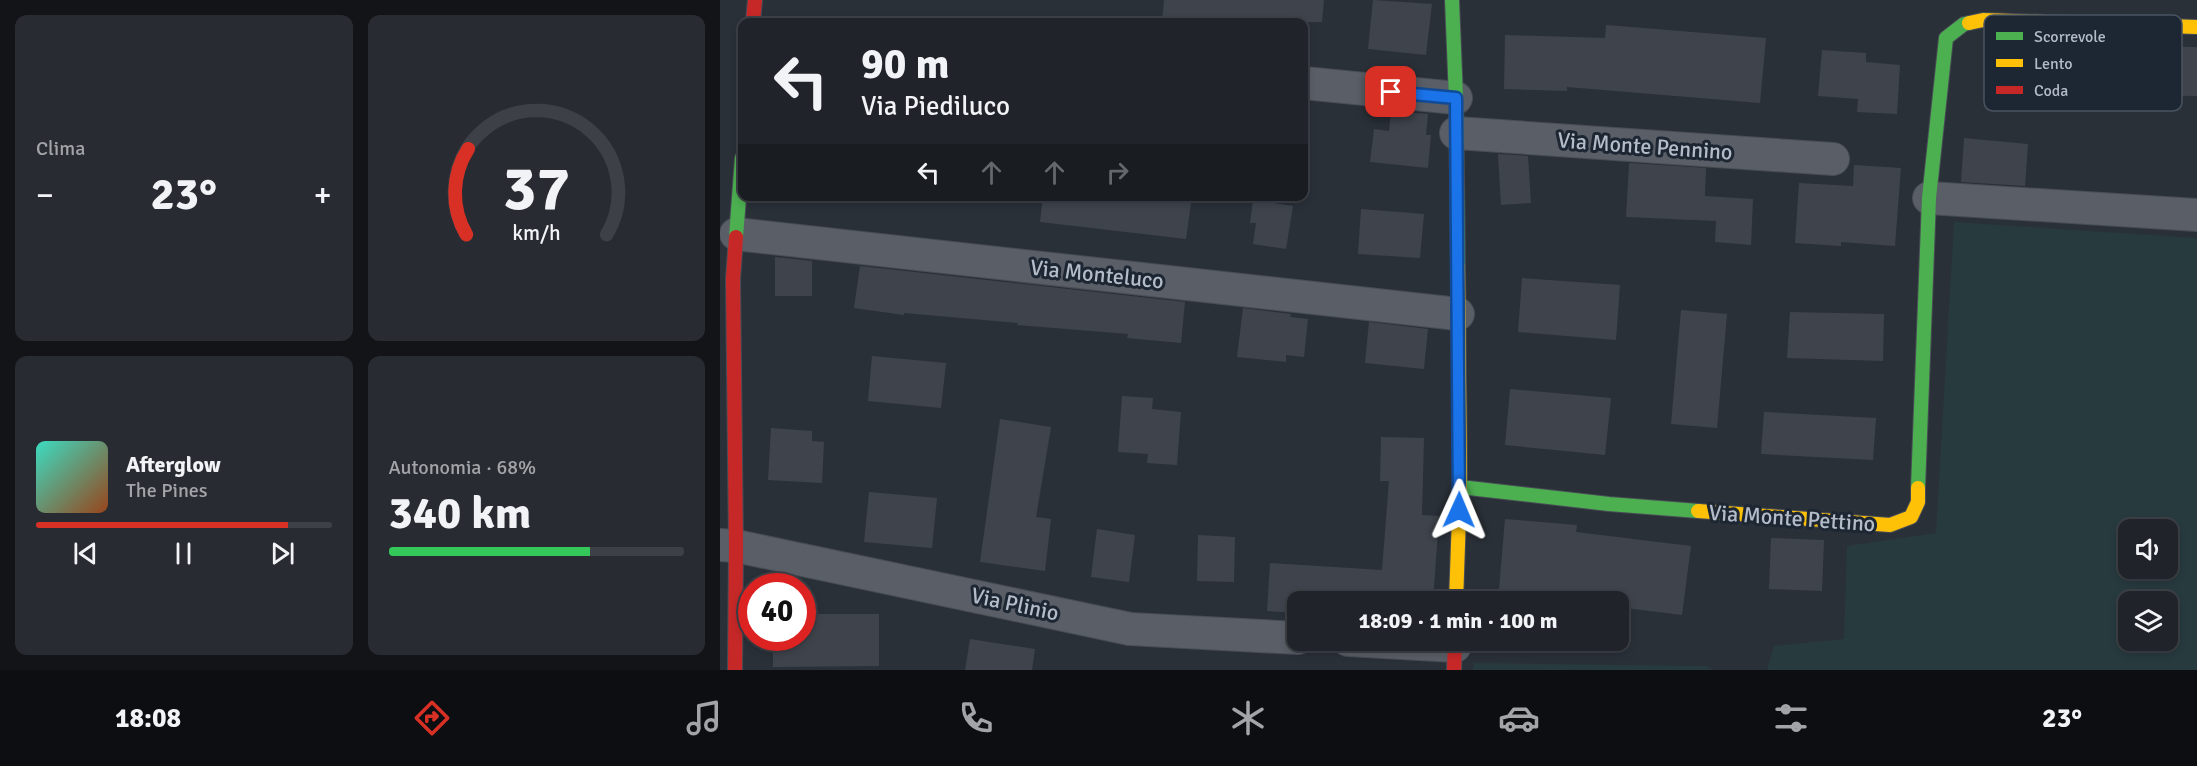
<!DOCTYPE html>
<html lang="it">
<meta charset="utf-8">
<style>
:root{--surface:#20242a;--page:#282c32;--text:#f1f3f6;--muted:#a2a4a8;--line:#3d4147;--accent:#d93025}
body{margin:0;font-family:Signika,sans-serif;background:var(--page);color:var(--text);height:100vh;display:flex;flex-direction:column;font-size:22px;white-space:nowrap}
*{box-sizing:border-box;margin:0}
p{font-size:20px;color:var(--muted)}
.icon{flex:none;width:33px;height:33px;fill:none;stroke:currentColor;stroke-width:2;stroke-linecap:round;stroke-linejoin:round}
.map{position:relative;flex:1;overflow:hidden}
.sheet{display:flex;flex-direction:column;gap:15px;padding:15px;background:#121417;width:720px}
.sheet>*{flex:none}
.top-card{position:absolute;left:18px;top:18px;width:570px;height:183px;border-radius:12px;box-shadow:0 3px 9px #0003,0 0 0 2px var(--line);background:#20242a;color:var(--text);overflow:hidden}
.tools{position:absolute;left:1398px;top:519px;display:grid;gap:12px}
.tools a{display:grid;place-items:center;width:60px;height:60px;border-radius:12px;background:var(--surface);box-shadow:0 3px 9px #0003,0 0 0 2px var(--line);font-size:30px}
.speed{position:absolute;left:18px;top:573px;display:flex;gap:12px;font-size:30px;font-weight:700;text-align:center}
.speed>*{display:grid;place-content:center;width:78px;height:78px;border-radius:50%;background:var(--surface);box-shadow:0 3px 9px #0003,0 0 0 2px var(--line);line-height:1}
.speed .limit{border:9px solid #d22;background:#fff;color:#111}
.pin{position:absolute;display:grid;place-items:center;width:51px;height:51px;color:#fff;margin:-26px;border-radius:12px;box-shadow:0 3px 9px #0006}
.me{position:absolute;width:66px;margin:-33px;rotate:1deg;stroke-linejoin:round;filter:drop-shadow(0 0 4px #0008)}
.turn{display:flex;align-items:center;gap:21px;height:126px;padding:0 24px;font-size:27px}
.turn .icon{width:78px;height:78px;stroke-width:2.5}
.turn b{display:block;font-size:42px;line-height:51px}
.lanes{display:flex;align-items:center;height:57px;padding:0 24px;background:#0003;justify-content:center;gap:30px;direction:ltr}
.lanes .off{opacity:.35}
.big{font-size:45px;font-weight:700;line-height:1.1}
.sheet .card{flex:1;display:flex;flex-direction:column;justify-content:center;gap:9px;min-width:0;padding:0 21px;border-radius:12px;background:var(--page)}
.sheet .dial{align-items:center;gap:0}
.dial svg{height:156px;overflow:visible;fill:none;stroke:var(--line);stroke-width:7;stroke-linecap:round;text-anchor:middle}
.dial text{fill:var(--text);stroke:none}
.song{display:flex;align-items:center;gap:18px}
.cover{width:72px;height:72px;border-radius:9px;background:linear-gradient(135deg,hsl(170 70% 55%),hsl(20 70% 35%))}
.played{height:6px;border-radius:3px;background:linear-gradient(90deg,var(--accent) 85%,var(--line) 85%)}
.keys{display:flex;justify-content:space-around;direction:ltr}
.heat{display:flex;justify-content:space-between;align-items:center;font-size:33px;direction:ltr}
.charge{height:9px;border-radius:4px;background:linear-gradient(90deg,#34c759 68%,var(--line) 0)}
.sheet .tiles{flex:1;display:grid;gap:15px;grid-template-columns:repeat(2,1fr)}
.trip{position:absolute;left:567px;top:591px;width:342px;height:60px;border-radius:12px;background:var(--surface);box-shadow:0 3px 9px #0003,0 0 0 2px var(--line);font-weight:700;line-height:60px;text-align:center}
.menu{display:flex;height:96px;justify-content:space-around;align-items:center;background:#0d0e11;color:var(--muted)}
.menu .icon{width:42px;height:42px}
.menu .on{color:var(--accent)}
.menu b{font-size:27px;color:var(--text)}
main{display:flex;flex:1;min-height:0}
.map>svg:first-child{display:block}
.green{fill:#273a3e;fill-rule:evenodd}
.building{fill:#3f444c}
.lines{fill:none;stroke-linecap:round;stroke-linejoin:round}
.street-casing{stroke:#484c55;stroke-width:34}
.fast-casing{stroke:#484c55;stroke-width:16}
.slow-casing{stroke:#484c55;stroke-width:16}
.jam-casing{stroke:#484c55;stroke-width:16}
.street{stroke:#5a5e66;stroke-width:32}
.fast{stroke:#4caf50;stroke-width:14}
.slow{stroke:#ffc107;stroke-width:14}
.jam{stroke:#c62828;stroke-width:14}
.route-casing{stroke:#114b97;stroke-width:15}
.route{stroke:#1a73e8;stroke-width:10}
.labels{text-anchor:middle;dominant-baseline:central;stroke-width:6;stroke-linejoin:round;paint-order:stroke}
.street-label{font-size:22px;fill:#b4bcc9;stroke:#1d2633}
.key{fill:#1d2633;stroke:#4a5360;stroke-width:1.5}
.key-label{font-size:16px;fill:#b4bcc9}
</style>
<main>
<section class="sheet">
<div class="tiles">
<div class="card"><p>Clima</p>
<div class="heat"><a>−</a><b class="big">23°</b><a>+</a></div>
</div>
<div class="card dial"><svg viewBox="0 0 100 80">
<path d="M14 69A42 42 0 1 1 86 69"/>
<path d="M14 69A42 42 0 0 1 15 25" stroke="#d93025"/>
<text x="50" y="56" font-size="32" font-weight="700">37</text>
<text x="50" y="72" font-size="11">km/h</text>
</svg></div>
<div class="card">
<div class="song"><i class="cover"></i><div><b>Afterglow</b><p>The Pines</p></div></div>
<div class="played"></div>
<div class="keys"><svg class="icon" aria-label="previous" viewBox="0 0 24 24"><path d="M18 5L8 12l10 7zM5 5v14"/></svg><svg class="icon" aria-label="pause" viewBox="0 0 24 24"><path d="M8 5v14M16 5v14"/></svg><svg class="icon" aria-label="next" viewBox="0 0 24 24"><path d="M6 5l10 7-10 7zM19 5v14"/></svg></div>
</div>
<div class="card"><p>Autonomia · 68%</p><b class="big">340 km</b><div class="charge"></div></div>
</div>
</section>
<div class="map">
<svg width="1477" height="670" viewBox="0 0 1477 670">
<rect width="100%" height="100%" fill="#2a3038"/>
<!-- green -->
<path class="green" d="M1234,222L1477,238V670H1047L1054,646L1124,639L1127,546L1216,533ZM1408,530H1448V568H1408ZM1408,602H1448V640H1408Z
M754,663L987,666L993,670H753Z"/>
<!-- building -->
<path class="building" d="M444,0H604L602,22H442Z
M653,0L712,4L706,55L648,49Z
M886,25L1046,38L1040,103L847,87V91L784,89L785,35L885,38Z
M1384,46L1477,47V96L1383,95Z
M1102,50L1146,53V62L1180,65L1177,114L1137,112L1138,99L1098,96Z
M671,111L708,114L706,135H711L708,168L650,162L654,129L669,131Z
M1244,138L1308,144L1305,186L1241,182Z
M778,154L808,156L811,203L781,205Z
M909,163L986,168L985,196L1033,199L1031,245L995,242L996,221L906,217Z
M1134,165L1181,168L1175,246L1121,242V246L1075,243L1079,183L1133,186Z
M323,196H472L466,239L320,222Z
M533,200L573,206L566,249L533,244L536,223H530Z
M641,209L704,214L700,258L638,254Z
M55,257L92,261V296H55Z
M140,266L465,302L461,343L407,338L408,334L297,325L298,323L184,313V315L134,308Z
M802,278L900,285L896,340L798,332Z
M523,308L571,314L570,317L588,319L584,357L566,355V362L517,357Z
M961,310L1007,314L997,428L951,424Z
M1070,312L1164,314L1163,361L1067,358Z
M649,322L708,329L704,369L645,363Z
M152,356L226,363L221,408L148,401Z
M790,389L891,398L885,455L785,445Z
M402,396L433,398L432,409L461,412L457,465L427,463L428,454L398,452Z
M1044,412L1156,418L1153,460L1041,454Z
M280,419L331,427L316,517L331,519L325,571L260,562Z
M51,428L92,431V441L104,442L102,483L48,480Z
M661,437L704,438L702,515L719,516L713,602L624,596V602H578V613L547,611L550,563L662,570L669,481H660Z
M149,492L217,498L212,548L144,542Z
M785,519L857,525L856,532L971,546L962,615L898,607V602H886L887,599L779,589Z
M377,529L415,535L409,582L371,577Z
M478,535L515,537L514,582L477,581Z
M1051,538L1104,540L1102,591L1049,589Z
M82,614H159V666L53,667V638H82Z
M250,639L315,649L312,670H245Z"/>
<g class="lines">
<!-- street casing -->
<g class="street-casing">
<path id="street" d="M584,83L736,98
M736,133L1113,159
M1209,198L1477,215
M16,234L738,314
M0,545L16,546L410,629L578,638
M628,640L735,646"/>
</g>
<!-- fast casing -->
<g class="fast-casing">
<path id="fast" d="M732,0L736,98L738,266
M16,237L22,158
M740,487L889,504L978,511
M1198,488L1209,198L1226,38L1244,24L1249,23"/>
</g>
<!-- slow casing -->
<g class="slow-casing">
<path id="slow" d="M1249,23L1263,20L1477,27
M978,511L1170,525L1191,517L1198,502V488
M736,602L740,487L738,266"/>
</g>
<!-- jam casing -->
<g class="jam-casing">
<path id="jam" d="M33,22L35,0
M15,670L16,546L13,279L16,237
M734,670L735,640"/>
</g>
<!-- street -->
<use href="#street" class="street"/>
<!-- fast -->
<use href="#fast" class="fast"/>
<!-- slow -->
<use href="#slow" class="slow"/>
<!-- jam -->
<use href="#jam" class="jam"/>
</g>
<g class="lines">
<!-- route casing -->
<g class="route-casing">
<path id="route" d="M671,92L736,98L739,510"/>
</g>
<!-- route -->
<use href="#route" class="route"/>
</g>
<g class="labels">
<!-- street labels -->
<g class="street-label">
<text transform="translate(925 146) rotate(4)">Via Monte Pennino</text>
<text transform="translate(377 274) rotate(6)">Via Monteluco</text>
<text transform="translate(1072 518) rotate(4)">Via Monte Pettino</text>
<text transform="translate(295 604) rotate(12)">Via Plinio</text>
</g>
</g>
<!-- legend -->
<rect x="1264" y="15" width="198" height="96" rx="9" class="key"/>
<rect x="1276" y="32" width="27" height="8" fill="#4caf50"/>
<rect x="1276" y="59" width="27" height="8" fill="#ffc107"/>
<rect x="1276" y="86" width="27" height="8" fill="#c62828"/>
<g class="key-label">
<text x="1314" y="42">Scorrevole</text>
<text x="1314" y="69">Lento</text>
<text x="1314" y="96">Coda</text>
</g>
</svg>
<div class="tools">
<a><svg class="icon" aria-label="sound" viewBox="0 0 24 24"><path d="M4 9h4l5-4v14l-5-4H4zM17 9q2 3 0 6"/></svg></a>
<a><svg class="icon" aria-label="layers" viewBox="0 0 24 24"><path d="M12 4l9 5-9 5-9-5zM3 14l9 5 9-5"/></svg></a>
</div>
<div class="speed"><div class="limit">40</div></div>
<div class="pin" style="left:671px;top:92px;background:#d93025"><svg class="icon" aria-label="arrive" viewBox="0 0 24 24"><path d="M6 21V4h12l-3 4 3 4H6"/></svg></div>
<svg class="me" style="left:739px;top:510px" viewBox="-20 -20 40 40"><path d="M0-17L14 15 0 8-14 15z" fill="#1a73e8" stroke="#fff" stroke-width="4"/></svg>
<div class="trip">18:09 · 1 min · 100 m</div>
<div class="top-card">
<div class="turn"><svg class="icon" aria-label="left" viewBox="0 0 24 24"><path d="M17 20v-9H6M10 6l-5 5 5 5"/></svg><div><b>90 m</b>Via Piediluco</div></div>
<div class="lanes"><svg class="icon" aria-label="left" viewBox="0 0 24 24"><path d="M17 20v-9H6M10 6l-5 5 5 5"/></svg><svg class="icon off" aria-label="ahead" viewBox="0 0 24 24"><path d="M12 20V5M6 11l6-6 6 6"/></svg><svg class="icon off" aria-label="ahead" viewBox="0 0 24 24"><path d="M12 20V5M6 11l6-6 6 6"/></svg><svg class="icon off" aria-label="right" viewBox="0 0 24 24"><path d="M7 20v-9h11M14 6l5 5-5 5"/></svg></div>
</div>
</div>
</main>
<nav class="menu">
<b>18:08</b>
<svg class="icon on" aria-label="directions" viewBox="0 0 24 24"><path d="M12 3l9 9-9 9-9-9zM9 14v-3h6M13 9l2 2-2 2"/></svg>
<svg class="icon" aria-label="music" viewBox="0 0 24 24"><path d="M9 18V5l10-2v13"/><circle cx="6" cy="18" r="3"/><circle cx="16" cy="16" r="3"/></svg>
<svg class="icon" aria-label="phone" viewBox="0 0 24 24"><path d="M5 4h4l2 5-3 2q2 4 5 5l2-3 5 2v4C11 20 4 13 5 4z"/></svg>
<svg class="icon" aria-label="climate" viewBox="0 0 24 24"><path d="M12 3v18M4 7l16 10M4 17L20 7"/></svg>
<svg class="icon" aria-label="car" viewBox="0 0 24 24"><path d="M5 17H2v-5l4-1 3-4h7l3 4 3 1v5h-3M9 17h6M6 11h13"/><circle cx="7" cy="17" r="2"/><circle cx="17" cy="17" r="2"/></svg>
<svg class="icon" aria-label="filters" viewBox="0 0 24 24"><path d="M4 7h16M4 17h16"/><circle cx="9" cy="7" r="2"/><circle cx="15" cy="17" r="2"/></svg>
<b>23°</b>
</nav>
